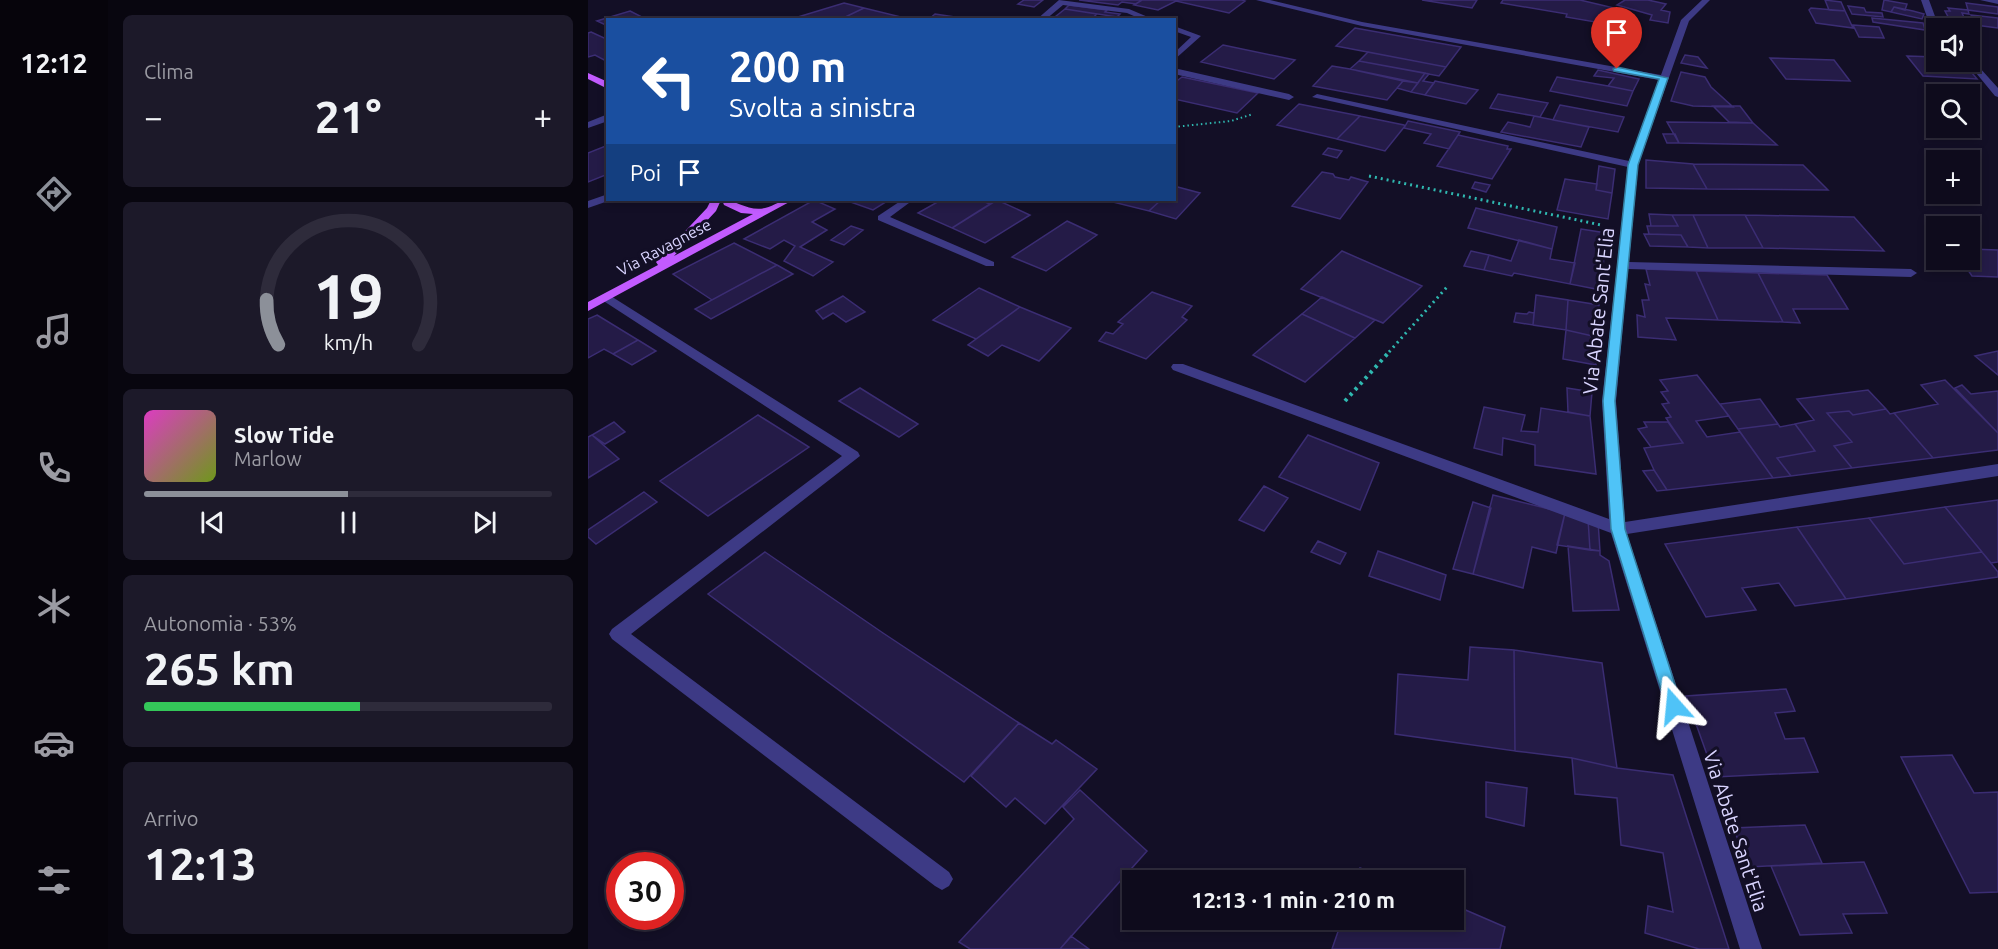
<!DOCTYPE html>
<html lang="it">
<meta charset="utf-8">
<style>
:root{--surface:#0e0b1c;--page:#1c1929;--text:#f1f3f6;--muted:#9b9ba3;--line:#2e2b3b;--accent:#8c9099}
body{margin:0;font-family:Ubuntu,sans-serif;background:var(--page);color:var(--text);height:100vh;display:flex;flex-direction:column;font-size:22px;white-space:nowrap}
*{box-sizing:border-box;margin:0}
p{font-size:20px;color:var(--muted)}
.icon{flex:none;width:33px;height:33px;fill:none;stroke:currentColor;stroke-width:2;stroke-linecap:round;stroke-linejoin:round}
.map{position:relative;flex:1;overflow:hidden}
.sheet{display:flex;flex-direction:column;gap:15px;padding:15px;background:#08060f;width:480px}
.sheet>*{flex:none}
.top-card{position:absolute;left:18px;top:18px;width:570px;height:183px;border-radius:0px;box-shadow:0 3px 9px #0003,0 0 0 2px var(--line);background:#1a4fa0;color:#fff;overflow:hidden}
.controls{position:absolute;left:1338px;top:18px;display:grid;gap:12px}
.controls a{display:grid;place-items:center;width:54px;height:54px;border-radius:0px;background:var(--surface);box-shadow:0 3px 9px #0003,0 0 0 2px var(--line);font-size:30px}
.speed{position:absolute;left:18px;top:852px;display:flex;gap:12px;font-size:30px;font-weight:700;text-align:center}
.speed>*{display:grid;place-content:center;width:78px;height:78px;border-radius:50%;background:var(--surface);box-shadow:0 3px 9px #0003,0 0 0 2px var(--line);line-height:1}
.speed .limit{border:9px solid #d22;background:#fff;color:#111}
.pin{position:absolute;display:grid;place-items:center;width:51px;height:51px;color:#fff;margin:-62px -26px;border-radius:50% 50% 50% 0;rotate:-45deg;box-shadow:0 0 6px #0007}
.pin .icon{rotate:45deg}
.me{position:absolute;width:66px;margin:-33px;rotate:342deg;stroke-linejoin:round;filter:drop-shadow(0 0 4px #0008)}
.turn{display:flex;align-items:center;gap:21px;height:126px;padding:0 24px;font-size:27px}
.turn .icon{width:78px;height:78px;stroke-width:2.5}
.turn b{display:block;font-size:42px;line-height:51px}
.then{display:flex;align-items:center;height:57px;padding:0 24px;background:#0003;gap:12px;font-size:22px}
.big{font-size:45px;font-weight:700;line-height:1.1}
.sheet .card{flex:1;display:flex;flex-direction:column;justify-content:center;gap:9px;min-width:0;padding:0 21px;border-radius:9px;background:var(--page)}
.sheet .dial{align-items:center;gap:0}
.dial svg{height:156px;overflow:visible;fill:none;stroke:var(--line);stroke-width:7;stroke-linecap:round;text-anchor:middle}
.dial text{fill:var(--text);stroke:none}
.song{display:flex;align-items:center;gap:18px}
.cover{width:72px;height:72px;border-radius:9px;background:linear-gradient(135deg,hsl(310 70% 55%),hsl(80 70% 35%))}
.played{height:6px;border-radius:3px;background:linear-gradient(90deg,var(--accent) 50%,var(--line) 50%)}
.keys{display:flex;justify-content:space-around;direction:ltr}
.heat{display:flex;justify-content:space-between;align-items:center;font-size:33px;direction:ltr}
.charge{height:9px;border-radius:4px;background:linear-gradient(90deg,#34c759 53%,var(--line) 0)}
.trip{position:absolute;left:534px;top:870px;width:342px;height:60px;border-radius:0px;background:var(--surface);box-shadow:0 3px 9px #0003,0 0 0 2px var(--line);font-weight:700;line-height:60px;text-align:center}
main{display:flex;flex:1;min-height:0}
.tab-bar{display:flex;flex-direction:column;width:108px;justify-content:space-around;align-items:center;background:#06040b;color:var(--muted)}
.tab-bar .icon{width:42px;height:42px}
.tab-bar .current{color:var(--accent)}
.tab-bar b{font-size:27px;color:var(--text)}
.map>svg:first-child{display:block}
.building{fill:#241b47;stroke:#3b2d73;stroke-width:1.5}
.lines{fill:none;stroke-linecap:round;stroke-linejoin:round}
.path-far2{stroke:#2fb8b0;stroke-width:2;stroke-dasharray:1.5 3;stroke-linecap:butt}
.path-far1{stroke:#2fb8b0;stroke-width:3;stroke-dasharray:2 4;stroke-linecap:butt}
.path{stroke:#2fb8b0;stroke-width:4;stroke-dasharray:3 4.5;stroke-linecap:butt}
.minor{fill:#3d3a85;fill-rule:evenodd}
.major{fill:#c25bff;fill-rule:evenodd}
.route{fill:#4fc3f7;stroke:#337fa1;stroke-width:1.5}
.labels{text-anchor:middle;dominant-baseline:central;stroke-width:6;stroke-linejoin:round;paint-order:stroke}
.far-street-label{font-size:16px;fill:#d9d4ff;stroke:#130f26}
.street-label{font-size:20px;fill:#d9d4ff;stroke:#130f26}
</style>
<main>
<nav class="tab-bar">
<b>12:12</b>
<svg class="icon current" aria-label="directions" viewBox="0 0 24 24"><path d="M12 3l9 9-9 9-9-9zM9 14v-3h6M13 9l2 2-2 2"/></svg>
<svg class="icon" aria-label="music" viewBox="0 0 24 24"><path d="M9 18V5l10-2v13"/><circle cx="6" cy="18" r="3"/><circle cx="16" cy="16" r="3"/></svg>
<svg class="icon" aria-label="phone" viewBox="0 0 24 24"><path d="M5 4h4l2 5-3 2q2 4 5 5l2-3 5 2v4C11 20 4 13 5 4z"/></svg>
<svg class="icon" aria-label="climate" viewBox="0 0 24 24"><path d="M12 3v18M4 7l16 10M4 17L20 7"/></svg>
<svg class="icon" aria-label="car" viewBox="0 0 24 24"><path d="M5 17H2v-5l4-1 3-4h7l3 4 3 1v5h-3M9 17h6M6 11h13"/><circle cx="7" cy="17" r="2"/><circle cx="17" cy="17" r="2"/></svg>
<svg class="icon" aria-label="filters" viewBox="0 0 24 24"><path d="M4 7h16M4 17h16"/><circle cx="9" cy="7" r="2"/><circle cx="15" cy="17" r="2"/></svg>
</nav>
<section class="sheet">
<div class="card"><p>Clima</p>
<div class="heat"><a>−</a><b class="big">21°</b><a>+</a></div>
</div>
<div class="card dial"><svg viewBox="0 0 100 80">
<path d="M14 69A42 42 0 1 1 86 69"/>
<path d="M14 69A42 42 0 0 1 8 46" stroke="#8c9099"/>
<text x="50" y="56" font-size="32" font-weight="700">19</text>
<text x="50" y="72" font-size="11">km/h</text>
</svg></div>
<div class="card">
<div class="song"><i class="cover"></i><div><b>Slow Tide</b><p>Marlow</p></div></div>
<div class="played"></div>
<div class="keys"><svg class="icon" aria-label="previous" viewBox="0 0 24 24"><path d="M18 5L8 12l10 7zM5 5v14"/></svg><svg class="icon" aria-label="pause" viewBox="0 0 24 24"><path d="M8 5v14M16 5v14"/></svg><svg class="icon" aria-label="next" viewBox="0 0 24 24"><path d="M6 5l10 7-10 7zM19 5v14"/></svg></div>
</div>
<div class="card"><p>Autonomia · 53%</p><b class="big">265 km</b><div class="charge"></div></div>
<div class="card"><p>Arrivo</p><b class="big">12:13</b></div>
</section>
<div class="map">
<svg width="1410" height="949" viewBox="0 0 1410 949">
<rect width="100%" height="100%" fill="#130f26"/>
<!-- building -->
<path class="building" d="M436,0H455L446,7L430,4Z
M491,0H554L548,4L534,2L530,5Z
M554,0H654L657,1L641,13L588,1L570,10L546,5Z
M834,0H889L884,8Z
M915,0H992L1026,8L1019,24L978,17L979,14L913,3Z
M1037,0H1060L1078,4L1073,10L1082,12L1080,23L1062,20L1064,15L1029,5Z
M1237,0L1253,2L1257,11L1241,10Z
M1296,0L1319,4L1317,10L1306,7L1303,12L1294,10Z
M256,3L276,8L251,20H222L210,17Z
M1378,3L1410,7V14L1380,10Z
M481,5L519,10L517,12L532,14L529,17L477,9Z
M1260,6L1276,8L1278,12L1294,13L1295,17L1264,14Z
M1306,7L1325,11L1336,14L1334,19L1303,12Z
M276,8L313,17L308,20H251Z
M1223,8L1257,11L1265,28L1228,23L1221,10Z
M1360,8L1380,10L1381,14L1374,13L1379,24L1363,22L1357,11H1362Z
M477,9L509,14L502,20L467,17Z
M42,11L52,16L45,18L48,20H20V26L9,21Z
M347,14L387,20H340Z
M1383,15L1410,18V28L1387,25Z
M1284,18L1335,23L1337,30L1285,22Z
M1265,25L1291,27L1296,38L1271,37Z
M767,28L873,47L858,67L748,46Z
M3,32L16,38L20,37V62L7,55L0,57V33Z
M635,45L707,60L686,79L613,62Z
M780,52L858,67L851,76L771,61Z
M1097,55L1110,57L1119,68L1093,63Z
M1319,56L1348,57V62H1375L1389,79L1335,76Z
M1182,58L1246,60L1262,81L1198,79Z
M771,61L837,73L830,83L762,69Z
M744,66L762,69L815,81L799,100L725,86Z
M1010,70L1051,79L1045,91L1020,86L1026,78L1006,76Z
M1093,72L1117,77L1123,87L1145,107L1105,106L1083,101Z
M837,73L841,74L835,81L846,83L837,95L823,92Z
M594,77L670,93L649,113L586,99V83Z
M969,77L1020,86L1045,91L1039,106L962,91Z
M815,81L830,83L823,92L809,88Z
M847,81L890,90L878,104L837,95Z
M910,94L960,103L952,117L902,108Z
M711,104L772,116L749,139L689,125Z
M972,105L1036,117L1030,132L965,120Z
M1125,106H1152L1165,123L1141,122Z
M772,116L816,125L817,126L797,151L749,139Z
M946,116L1001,127L993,147L913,132L920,122L942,127Z
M820,121L872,132L861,149L836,143L843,134L816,128Z
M1079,122L1165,123L1189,145L1091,143Z
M1340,122L1348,123V128H1364L1369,132H1359L1364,137H1353Z
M1075,134H1087L1091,143H1079Z
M870,135L920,146L919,149H923L904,179L849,166Z
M20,145V174L0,182V153Z
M740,148L754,151L749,158L735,154Z
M1058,160L1105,164L1119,189L1058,188Z
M1105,164L1215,165L1240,190L1119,189Z
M1011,166L1027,169L1024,193L1008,190Z
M734,172L745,174L747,177L761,180L763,177L780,182L752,219L704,206Z
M977,179L1009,184L1008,190L1024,193L1020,219L969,210Z
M887,182L902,185L898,192L884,188Z
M586,186L612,193L588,219L561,211L573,200H586Z
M226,200L247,209L224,222L239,230L212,247L245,262L225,276L196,261L207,246L196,240L182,249L156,239Z
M257,200H301L285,210Z
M353,200H392L402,204L364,228L330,213Z
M409,200L442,215L397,243L364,228Z
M517,200H573L561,211Z
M888,208L969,227L964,249L880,228Z
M1061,214L1084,215L1090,226H1063Z
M1084,215H1105L1120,248L1100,247L1093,235L1061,234L1059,226H1090Z
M1105,215H1157L1175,248H1120Z
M1157,215L1266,217L1296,251L1175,248Z
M479,221L509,235L458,271L424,257Z
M263,226L275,230L256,245L243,240Z
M993,229L1018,233L1013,290L982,284Z
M1056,234L1093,235L1100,247L1062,246Z
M931,240L964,249L962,259L987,263L982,284L926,273L924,276L896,270L901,255L923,261Z
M146,243L189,265L124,300L85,274Z
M1382,249L1410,250V277L1384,276L1373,260H1382Z
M754,251L834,286L795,323L713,289Z
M883,251L901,255L896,270L876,266Z
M189,265L205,274L123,319L107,309Z
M1058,269L1108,271L1130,320L1078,318L1088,340L1050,337L1049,315L1057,317L1054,300H1061L1057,284L1062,285Z
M1108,271L1170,273L1195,322L1130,320Z
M1170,273L1239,275L1260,309H1205L1212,323L1195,322Z
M391,288L432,307L388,339L345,320Z
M564,292L604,306L594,317L599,320L558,359L511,341L518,332L525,334L535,324L530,322Z
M948,295L980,300L978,330L945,325Z
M255,296L277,312L258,322L245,313L235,319L228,311Z
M734,297L787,320L767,338L714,314Z
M980,300L1011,305L1009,337L978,330Z
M432,307L483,328L451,361L414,345L400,356L380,345Z
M941,312L946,313L945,325L926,322L928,313L939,314Z
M714,314L767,338L717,382L665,355Z
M9,315L50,340L25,354L16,349L0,358V319Z
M978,330L1009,337L1008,365L975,359Z
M50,340L68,351L44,365L25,354Z
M1410,351V375L1387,356Z
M1109,375L1141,416L1108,421L1119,437L1152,432L1185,478L1079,490L1066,470L1056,448L1095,443L1078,418L1083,417L1074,404L1081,403L1073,392L1080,391L1072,380Z
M1357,380L1410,433V450L1345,458L1306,413L1350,404L1333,385Z
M1374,385L1383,394L1410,391V433L1367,388Z
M272,388L330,424L311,437L251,401Z
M979,388L1004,392L1002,416L980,412Z
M1280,390L1298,409L1265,415L1261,411L1239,413L1264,442L1246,446L1264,468L1203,476L1189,458L1227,451L1207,424L1226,420L1209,399Z
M1172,399L1190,424L1150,429L1132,404Z
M896,407L937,415L933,431L950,432L953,408L1002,416L1008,474L947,465V445L915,438L914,455L886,448Z
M1298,409L1302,414L1306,413L1345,458L1264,468L1246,446L1264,442L1239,413L1261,411L1265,415Z
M170,415L221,447L120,516L72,481Z
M26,422L37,432L17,444L4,435Z
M1056,422H1080L1095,443L1063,447L1050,429L1059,427Z
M1190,424L1192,427L1207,424L1227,451L1189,458L1203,476L1185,478L1150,429Z
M4,435L31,459L0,478V437Z
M720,435L791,463L772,510L691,477Z
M1066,470L1079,490L1069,491L1055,471Z
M676,486L700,498L676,531L651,520Z
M56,492L69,502L8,544L0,537V530Z
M905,495L977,513L968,553L944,547L935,588L885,574Z
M1410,500V562L1403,563L1357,507Z
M885,502L903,508L885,574L865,569Z
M1357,507L1394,552L1316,564L1281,518Z
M977,513L1000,519L1002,550L969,545Z
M1281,518L1316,564L1394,552L1410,572V577L1258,599L1209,527Z
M1000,519L1010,521L1012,551L1002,550Z
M1209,527L1258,599L1207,606L1191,583L1154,588L1168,610L1118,617L1077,544Z
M730,541L758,553L752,564L723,552Z
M980,546L1012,551V555L1021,561L1031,610L985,611Z
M790,551L858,575L852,600L781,576Z
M177,552L295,633L431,723L376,782L120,594Z
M882,647L926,650L927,751L807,734L810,674L880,680Z
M926,650L1014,663L1029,768L984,758L927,751Z
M1198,689L1207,711L1187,713L1197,739L1216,738L1230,772L1127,777L1098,696Z
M431,723L464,744L468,740L509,769L457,824L427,798L418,807L383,776Z
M1364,755L1386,793L1410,792V892L1382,893L1313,757Z
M984,758L1029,768L1085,775L1141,949H1111L1057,933L1060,906L1085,912L1075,853L1033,845L1029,798L987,794Z
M898,782L939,788L936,826L898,817Z
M492,790L559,851L472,949H382L371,942L486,819L475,807Z
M1217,825L1234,863L1162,867L1145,828Z
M1276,862L1299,913L1255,914L1264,933L1212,935L1183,866Z
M772,868L804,880H767Z
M866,905L917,927L912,949H744L754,920H866Z
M483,936L501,949H472Z"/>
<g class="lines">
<!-- path-far2 -->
<path class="path-far2" d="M586,127L643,121L665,114"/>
<!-- path-far1 -->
<path class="path-far1" d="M781,176L1013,225
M801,352L859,287"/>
<!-- path -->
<path class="path" d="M757,401L802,351"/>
<!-- minor -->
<path class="minor" d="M471,0L541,9L567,20H555L539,13L475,5L457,20H448Z
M668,0H682L774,22L1073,75L1093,20L1114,0H1122L1101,21L1050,165L1041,262L1323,269L1329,273L1323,277L1040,269L1028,401L1037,522L1410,464V476L1039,534L1174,949H1152L1023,533L585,370L583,367L585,364H595L1021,519L1014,401L1040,167L724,97L729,94L1041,161L1071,80L774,26Z
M1333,0H1341L1348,19L1357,28H1349L1340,20Z
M1392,0H1410V4Z
M586,26L613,36L586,60V53L603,37L586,31Z
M1382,57L1410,88V97L1407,96L1379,62H1382Z
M586,68L701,94L706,97L701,100L586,74Z
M20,114V121L0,128V122Z
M20,194V200H23L0,208V201Z
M314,200H325L302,217L406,262V266H398L290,220V216Z
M18,293L270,452L272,456L43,634L361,872L365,879L361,886L354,890L347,886L24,639L21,634L24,629L254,456L14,300L12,297Z"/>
<!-- major -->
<path class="major" d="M0,73L20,82V89L0,79Z
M123,200H133L128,211L86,256L165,214L153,213L136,205L134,200C149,200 161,212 177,208C188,205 193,199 205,200L0,311V302L70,265L68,262L70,260L119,208Z"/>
</g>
<!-- route -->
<path class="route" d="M1029,67L1080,78L1050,165L1027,401L1037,529L1094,706L1092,712L1086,714L1080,712L1078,706L1023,529L1015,401L1040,165L1071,79L1026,71L1025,69Z"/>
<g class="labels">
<!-- far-street labels -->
<g class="far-street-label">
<text transform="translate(76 247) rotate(-28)">Via Ravagnese</text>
</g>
<!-- street labels -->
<g class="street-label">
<text transform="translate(1010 311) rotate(-84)">Via Abate Sant'Elia</text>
<text transform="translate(1148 831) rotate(72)">Via Abate Sant'Elia</text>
</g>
</g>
</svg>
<div class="controls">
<a><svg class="icon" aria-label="sound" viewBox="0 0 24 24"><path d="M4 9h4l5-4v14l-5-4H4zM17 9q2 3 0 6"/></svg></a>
<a><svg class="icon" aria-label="search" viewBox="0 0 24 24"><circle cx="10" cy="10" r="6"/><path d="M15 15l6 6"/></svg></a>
<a>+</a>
<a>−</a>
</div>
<div class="speed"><div class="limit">30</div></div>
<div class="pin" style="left:1029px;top:69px;background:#d93025"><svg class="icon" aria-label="arrive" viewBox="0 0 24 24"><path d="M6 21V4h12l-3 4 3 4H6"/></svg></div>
<svg class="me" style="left:1086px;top:706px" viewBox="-20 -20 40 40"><path d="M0-17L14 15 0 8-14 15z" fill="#4fc3f7" stroke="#fff" stroke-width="4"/></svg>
<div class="trip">12:13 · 1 min · 210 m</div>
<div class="top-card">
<div class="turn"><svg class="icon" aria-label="left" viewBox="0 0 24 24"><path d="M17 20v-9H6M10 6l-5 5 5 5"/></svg><div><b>200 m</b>Svolta a sinistra</div></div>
<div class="then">Poi<svg class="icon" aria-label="arrive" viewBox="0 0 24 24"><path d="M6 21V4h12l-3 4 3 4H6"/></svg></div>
</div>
</div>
</main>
